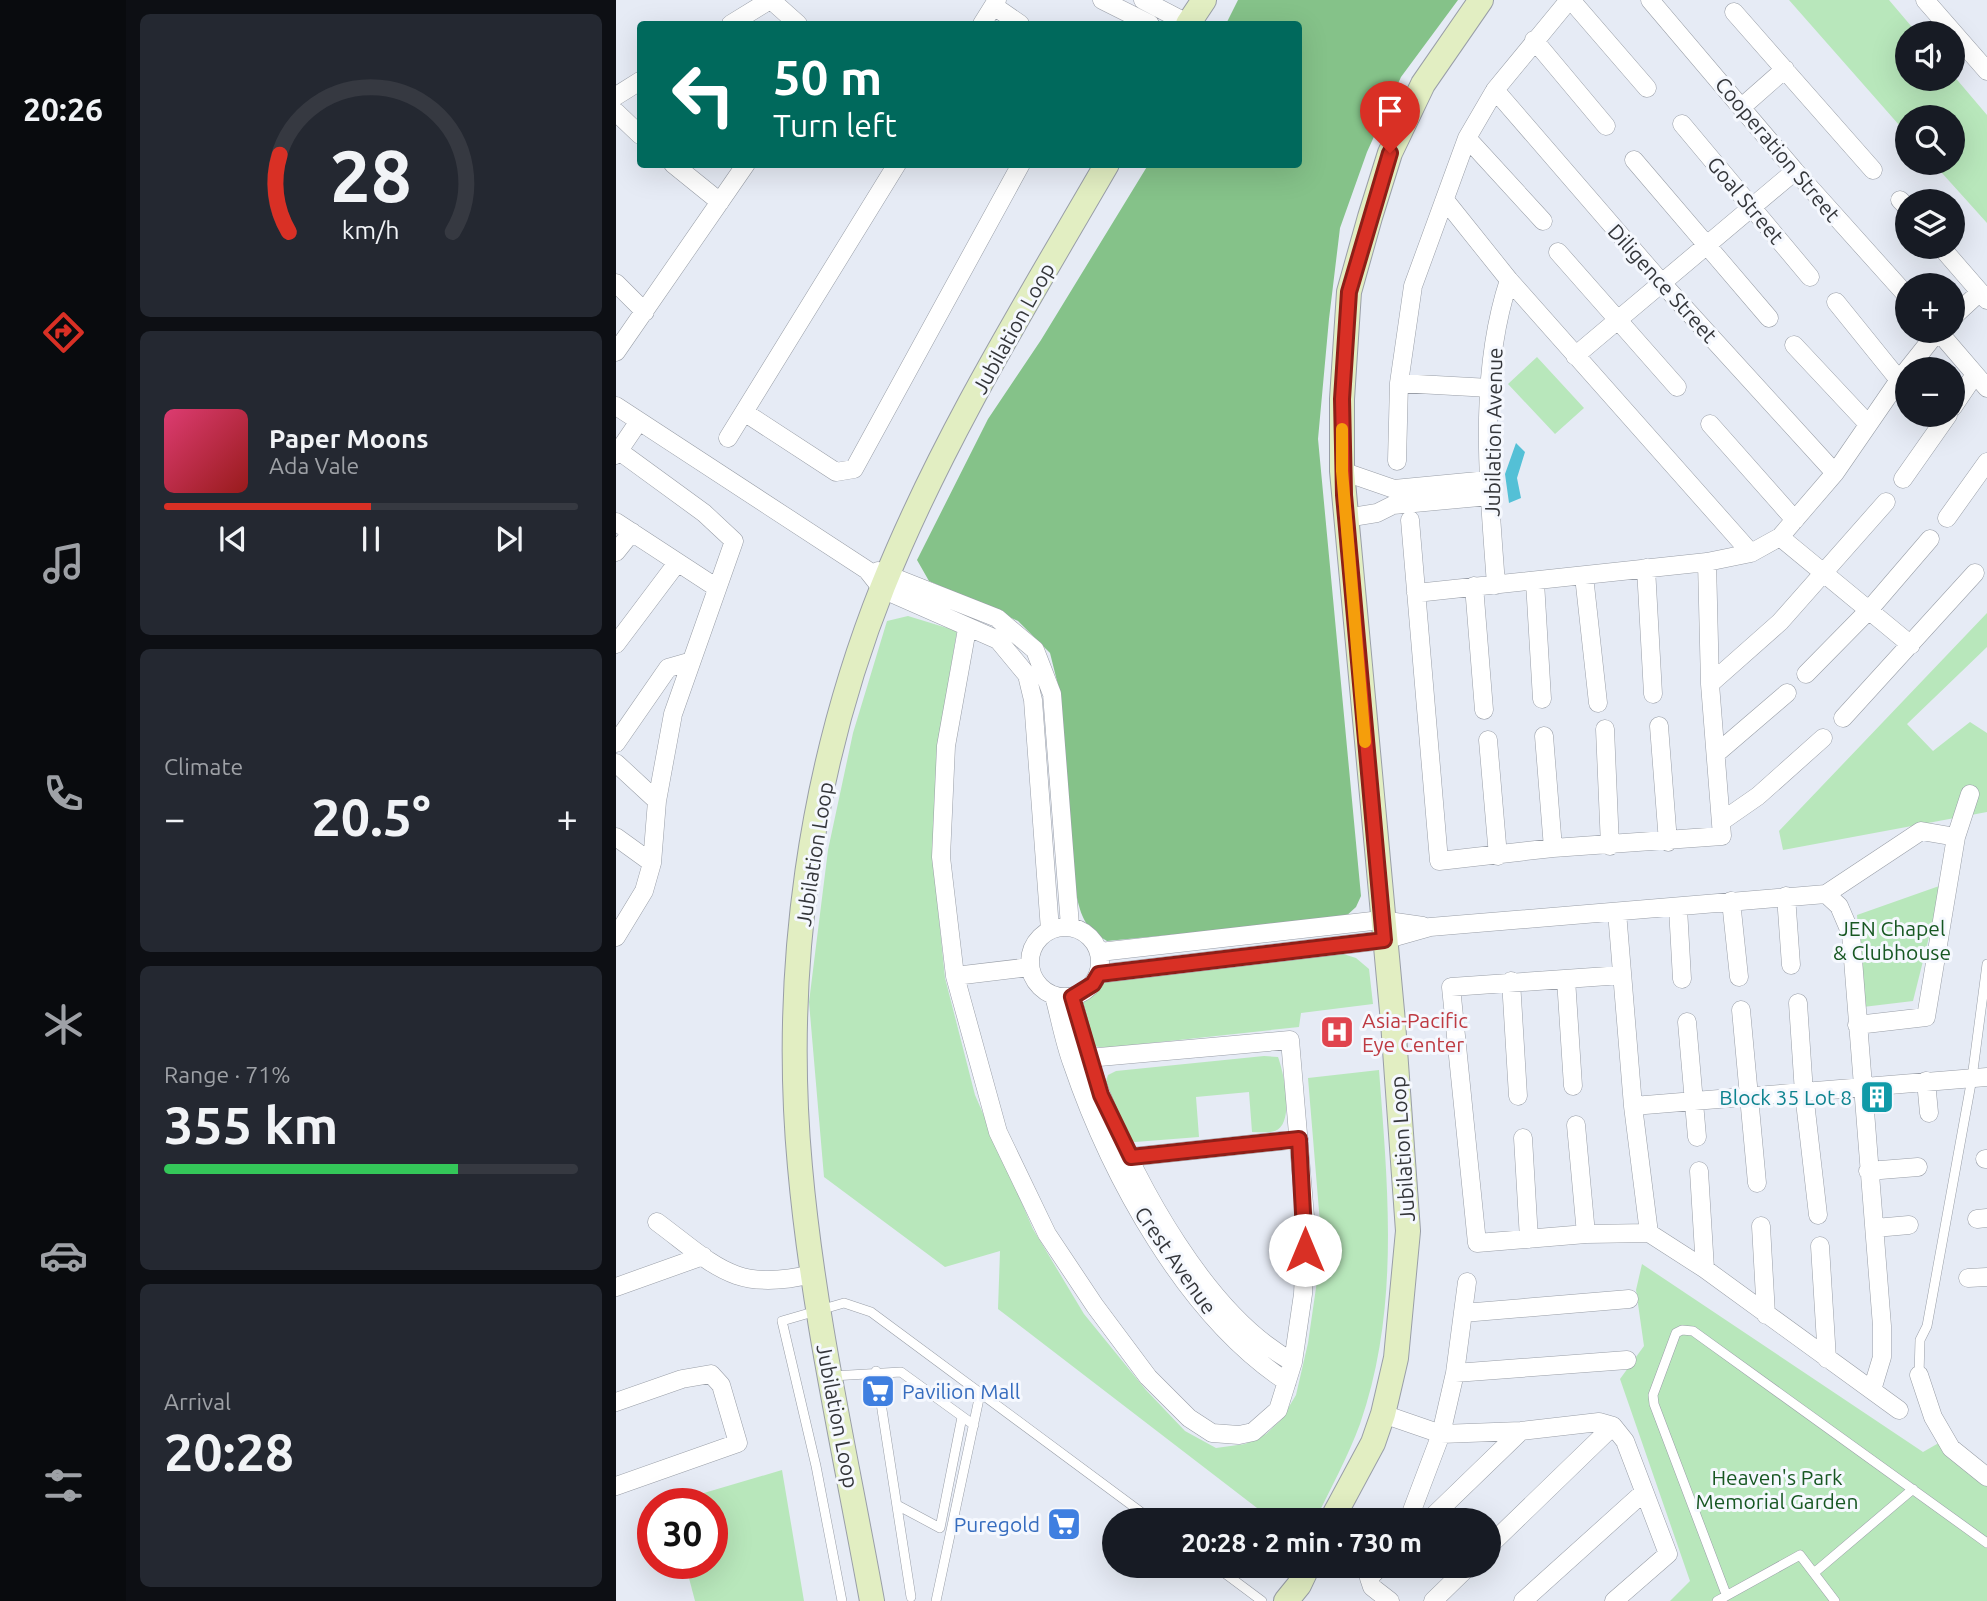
<!DOCTYPE html>
<meta charset="utf-8">
<style>
:root{--surface:#171b24;--page:#242831;--text:#f1f3f6;--muted:#9ea1a6;--line:#363941;--accent:#d93025}
body{margin:0;font-family:Ubuntu,sans-serif;background:var(--page);color:var(--text);height:100vh;display:flex;flex-direction:column;font-size:26px;white-space:nowrap}
*{box-sizing:border-box;margin:0}
p{font-size:23px;color:var(--muted)}
.icon{flex:none;width:38px;height:38px;fill:none;stroke:currentColor;stroke-width:2;stroke-linecap:round;stroke-linejoin:round}
.map{position:relative;flex:1;overflow:hidden}
.sheet{display:flex;flex-direction:column;gap:14px;padding:14px;background:#0d0f14;width:490px}
.sheet>*{flex:none}
.hud{position:absolute;left:21px;top:21px;width:665px;height:147px;border-radius:7px;box-shadow:0 7px 28px #0002;background:#00695c;color:#fff;overflow:hidden}
.controls{position:absolute;left:1279px;top:21px;display:grid;gap:14px}
.controls a{display:grid;place-items:center;width:70px;height:70px;border-radius:50%;background:var(--surface);box-shadow:0 7px 28px #0002;font-size:35px}
.speed{position:absolute;left:21px;top:1488px;display:flex;gap:14px;font-size:35px;font-weight:700;text-align:center}
.speed>*{display:grid;place-content:center;width:91px;height:91px;border-radius:50%;background:var(--surface);box-shadow:0 7px 28px #0002;line-height:1}
.speed .limit{border:10px solid #d22;background:#fff;color:#111}
.pin{position:absolute;display:grid;place-items:center;width:60px;height:60px;color:#fff;margin:-72px -30px;border-radius:50% 50% 50% 0;rotate:-45deg;box-shadow:0 0 7px #0007}
.pin .icon{rotate:45deg}
.me{position:absolute;width:77px;margin:-38px;rotate:0deg;stroke-linejoin:round;filter:drop-shadow(0 0 5px #0008)}
.turn{display:flex;align-items:center;gap:24px;height:147px;padding:0 21px;font-size:32px}
.turn .icon{width:91px;height:91px;stroke-width:2.5}
.turn b{display:block;font-size:49px;line-height:60px}
.big{font-size:52px;font-weight:600;line-height:1.1}
.sheet .widget{flex:1;display:flex;flex-direction:column;justify-content:center;gap:10px;min-width:0;padding:0 24px;border-radius:10px;background:var(--page)}
.sheet .dial{align-items:center;gap:0}
.dial svg{height:182px;overflow:visible;fill:none;stroke:var(--line);stroke-width:7;stroke-linecap:round;text-anchor:middle}
.dial text{fill:var(--text);stroke:none}
.song{display:flex;align-items:center;gap:21px}
.cover{width:84px;height:84px;border-radius:10px;background:linear-gradient(135deg,hsl(340 70% 55%),hsl(0 70% 35%))}
.played{height:7px;border-radius:4px;background:linear-gradient(90deg,var(--accent) 50%,var(--line) 50%)}
.keys{display:flex;justify-content:space-around;direction:ltr}
.heat{display:flex;justify-content:space-between;align-items:center;font-size:38px;direction:ltr}
.charge{height:10px;border-radius:5px;background:linear-gradient(90deg,#34c759 71%,var(--line) 0)}
.trip{position:absolute;left:486px;top:1508px;width:399px;height:70px;border-radius:35px;background:var(--surface);box-shadow:0 7px 28px #0002;font-weight:600;line-height:70px;text-align:center}
main{display:flex;flex:1;min-height:0}
.tab-bar{display:flex;flex-direction:column;width:126px;justify-content:space-around;align-items:center;background:#090b0e;color:var(--muted)}
.tab-bar .icon{width:49px;height:49px}
.tab-bar .on{color:var(--accent)}
.tab-bar b{font-size:32px;color:var(--text)}
.map>svg:first-child{display:block}
.green{fill:#b8e7bb}
.forest{fill:#85c289}
.water{fill:#54c0d6}
.lines{fill:none;stroke-linecap:round;stroke-linejoin:round}
.lane-casing{stroke:#999ea7;stroke-width:10}
.street-casing{stroke:#999ea7;stroke-width:19}
.secondary-casing{stroke:#999ea7;stroke-width:26}
.lane{stroke:#fff;stroke-width:9}
.street{stroke:#fff;stroke-width:18}
.secondary{stroke:#e2eec2;stroke-width:24}
.route-casing{stroke:#8d1f18;stroke-width:18}
.route{stroke:#d93025;stroke-width:12}
.slow{stroke:#f59e0b;stroke-width:12}
.labels{text-anchor:middle;dominant-baseline:central;stroke-width:6;stroke-linejoin:round;paint-order:stroke}
.street-label{font-size:21px;fill:#34363a;stroke:#f5f8fe}
.park-label{font-size:21px;fill:#175722;stroke:#f5f8fe}
.health-label{font-size:21px;fill:#be3a42;stroke:#f5f8fe;text-anchor:start}
.culture-label{font-size:21px;fill:#0d838f;stroke:#f5f8fe;text-anchor:end}
.shop-label{font-size:21px;fill:#366cbe;stroke:#f5f8fe;text-anchor:start}
</style>
<main>
<nav class="tab-bar">
<b>20:26</b>
<svg class="icon on" aria-label="directions" viewBox="0 0 24 24"><path d="M12 3l9 9-9 9-9-9zM9 14v-3h6M13 9l2 2-2 2"/></svg>
<svg class="icon" aria-label="music" viewBox="0 0 24 24"><path d="M9 18V5l10-2v13"/><circle cx="6" cy="18" r="3"/><circle cx="16" cy="16" r="3"/></svg>
<svg class="icon" aria-label="phone" viewBox="0 0 24 24"><path d="M5 4h4l2 5-3 2q2 4 5 5l2-3 5 2v4C11 20 4 13 5 4z"/></svg>
<svg class="icon" aria-label="climate" viewBox="0 0 24 24"><path d="M12 3v18M4 7l16 10M4 17L20 7"/></svg>
<svg class="icon" aria-label="car" viewBox="0 0 24 24"><path d="M5 17H2v-5l4-1 3-4h7l3 4 3 1v5h-3M9 17h6M6 11h13"/><circle cx="7" cy="17" r="2"/><circle cx="17" cy="17" r="2"/></svg>
<svg class="icon" aria-label="filters" viewBox="0 0 24 24"><path d="M4 7h16M4 17h16"/><circle cx="9" cy="7" r="2"/><circle cx="15" cy="17" r="2"/></svg>
</nav>
<section class="sheet">
<div class="widget dial"><svg viewBox="0 0 100 80">
<path d="M14 69A42 42 0 1 1 86 69"/>
<path d="M14 69A42 42 0 0 1 10 35" stroke="#d93025"/>
<text x="50" y="56" font-size="32" font-weight="700">28</text>
<text x="50" y="72" font-size="11">km/h</text>
</svg></div>
<div class="widget">
<div class="song"><i class="cover"></i><div><b>Paper Moons</b><p>Ada Vale</p></div></div>
<div class="played"></div>
<div class="keys"><svg class="icon" aria-label="previous" viewBox="0 0 24 24"><path d="M18 5L8 12l10 7zM5 5v14"/></svg><svg class="icon" aria-label="pause" viewBox="0 0 24 24"><path d="M8 5v14M16 5v14"/></svg><svg class="icon" aria-label="next" viewBox="0 0 24 24"><path d="M6 5l10 7-10 7zM19 5v14"/></svg></div>
</div>
<div class="widget"><p>Climate</p>
<div class="heat"><a>−</a><b class="big">20.5°</b><a>+</a></div>
</div>
<div class="widget"><p>Range · 71%</p><b class="big">355 km</b><div class="charge"></div></div>
<div class="widget"><p>Arrival</p><b class="big">20:28</b></div>
</section>
<div class="map">
<svg width="1371" height="1601" viewBox="0 0 1371 1601">
<rect width="100%" height="100%" fill="#e6ebf5"/>
<!-- green -->
<path class="green" d="M1173,0H1273L1301,33H1292V79H1337V75L1371,115V223L1317,163H1337V117H1292L1291,134Z
M921,357L968,408L939,434L892,384Z
M1371,613V647L1291,724L1317,751L1354,722L1371,733V812L1167,850L1163,831Z
M292,616L341,631L322,742L317,859L329,978L359,1095L417,1229L468,1314L530,1390L569,1431L600,1448L629,1444L650,1434L665,1420L680,1395L692,1343L701,1281L704,1223L692,1078L763,1070C772,1189 784,1309 744,1424C732,1457 714,1489 699,1521H658L382,1309L384,1251L329,1267L208,1177L193,1002L212,850L237,733L271,621Z
M1326,885L1297,1001L1247,1007L1241,915Z
M721,952L740,958L753,969L757,1004L685,1013L683,1027L488,1048L478,1046L467,1002L487,977Z
M648,1056L662,1057C668,1073 679,1124 659,1131C652,1133 643,1132 636,1132L633,1092L580,1097L583,1137L519,1142L509,1139L489,1084L492,1075L500,1071Z
M1026,1264L1307,1452L1335,1436L1371,1468V1601H1054L1074,1581L1004,1379L1028,1346L1020,1290Z
M166,1470L188,1601H79L69,1563H96V1503H54Z"/>
<!-- forest -->
<path class="forest" d="M622,0H842L785,77L751,152L724,228L713,319L702,439L745,896L740,907L728,918L491,941C469,928 465,917 460,893L445,697L434,653L402,621L313,581L301,560L372,419L425,340L532,165L682,164V24H610Z"/>
<!-- water -->
<path class="water" d="M900,443L909,452L901,478L905,498L893,503L889,474Z"/>
<g class="lines">
<!-- lane casing -->
<g class="lane-casing">
<path id="lane" d="M260,1371L295,1597
M1303,1375L1304,1340L1311,1326L1356,1078L1371,964
M216,1376L285,1372L358,1425
M281,1505L324,1528L346,1417
M599,1566L646,1601
M1198,1573L1297,1489
M1110,1594L1038,1404L1037,1395L1060,1333L1066,1330L1077,1331L1371,1543
M226,1601L200,1466L166,1321L228,1303L255,1312L537,1521
M320,1601L364,1394
M1101,1601L1184,1555L1219,1601"/>
</g>
<!-- street casing -->
<g class="street-casing">
<path id="street" d="M155,0L182,24
M486,0L534,24
M527,0L573,24
M955,0L1031,88
M1034,0L1179,171L1292,297
M1309,0L1371,71
M378,6L404,24
M1118,12L1257,170
M115,24L154,0
M366,24L381,0
M918,40L990,126
M879,90L1045,282L1219,473
M0,96L24,81
M1127,106L1169,69
M0,112L24,135
M1066,124L1194,277
M851,138L927,221
M1018,160L1153,318
M57,164L104,202
M829,200L893,280L1135,553
M1284,200L1292,208
M1325,247L1371,300
M942,252L1061,387
M0,283L29,312
M1220,302L1283,380
M1337,317L1364,292
M1322,331L1371,388
M1178,345L1252,424
M0,352L130,164
M959,356L1179,171
M783,383L874,388
M0,406L251,570L266,589L382,640L411,675L417,700L434,930
M1337,407L1358,376
M128,412L220,472L238,469L405,164
M1094,424L1179,520
M112,438L281,164
M0,455L23,421
M781,461L783,383L797,286L851,138L879,90L953,0
M726,471L778,489L872,480
M1287,479L1332,415
M730,518L761,513L777,505L874,496
M1331,518L1371,462
M794,520L823,861L937,848L1106,836L1094,684L1091,562
M0,522L101,588
M1164,537L1295,645
M0,552L16,532
M1030,568L1037,694
M262,571L381,618L419,650L436,694L454,926
M968,576L982,703
M919,582L926,699
M880,585C873,485 861,377 893,280
M858,586L868,710
M800,593L1091,562L1135,553L1164,537L1219,473L1283,380L1322,331
M351,629L330,746L325,857L339,976L382,1132L431,1234L479,1306L532,1377L573,1418L596,1433L623,1435L637,1432L662,1410L677,1362L687,1294L690,1228L674,1040L472,1058
M0,644L61,563
M1190,674L1253,610L1314,539
M1094,684L1164,622L1270,502
M1227,718L1359,573
M1043,726L1052,842
M989,729L994,846
M928,736L937,848
M872,740L882,856
M0,743L52,668L73,662
M1101,753L1171,693
M0,763L41,801
M1106,821L1142,796L1207,738
M0,837L36,863
M1210,894L1305,831L1340,837
M1170,896L1175,965
M1115,901L1123,977
M1062,908L1066,979
M1001,912L1017,1106L1033,1233
M414 962a35 35 0 1 1 70 0a35 35 0 1 1-70 0Z
M0,937L28,891L36,863L41,801L57,714L118,541L88,513L3,451
M484,952L765,920L807,926
M483,974L768,940L814,927L1210,894L1223,906L1235,934L1266,1326V1357L1256,1390
M1006,975L835,987L861,1243L970,1234L1033,1233L1089,1269L1283,1410
M339,976L414,967
M950,979L957,1086
M895,981L902,1096
M438,996C444,1018 448,1041 456,1063C494,1175 570,1316 671,1382
M456,997C465,1029 472,1062 485,1094C520,1183 590,1315 677,1362
M1182,1003L1188,1093L1202,1215
M1125,1010L1141,1183
M1071,1022L1081,1137
M1241,1025L1310,1017L1340,837L1354,794
M1310,1081L1313,1113
M1017,1106L1371,1077
M960,1125L970,1234
M907,1138L913,1239
M1369,1159H1371
M506,1162L515,1157L683,1139
M1083,1171L1089,1269
M1252,1171L1302,1167
M1361,1219L1371,1218
M41,1222C100,1266 119,1293 196,1274
M1145,1226L1150,1315
M1259,1228L1293,1225
M1204,1246L1211,1359
M1352,1278L1371,1277
M0,1287L87,1256
M847,1313L1013,1299
M839,1373L1011,1360
M1303,1375L1317,1417L1335,1448L1371,1477
M0,1402L66,1379L95,1374L105,1385L122,1443L0,1486
M767,1414L825,1434L905,1431L983,1422L997,1426L1009,1441L1052,1554L998,1601
M792,1521L825,1434L839,1373L851,1282
M812,1521L905,1431
M873,1546L997,1426
M765,1566L753,1578L756,1587L774,1601
M817,1601L853,1566
M907,1601L1028,1492"/>
</g>
<!-- secondary casing -->
<g class="secondary-casing">
<path id="secondary" d="M572,24L588,0
M715,1521L757,1443L767,1414L780,1358L792,1231L777,1022L726,471V399L733,292L754,217L774,153L807,84L865,0
M256,1601C230,1457 197,1313 184,1167C166,971 194,769 267,586C326,439 411,302 491,164
M670,1601L683,1585L692,1566"/>
</g>
<!-- lane -->
<use href="#lane" class="lane"/>
<!-- street -->
<use href="#street" class="street"/>
<!-- secondary -->
<use href="#secondary" class="secondary"/>
</g>
<g class="lines">
<!-- route casing -->
<g class="route-casing">
<path id="route" d="M689,1250L683,1139L515,1157L485,1095L456,997L477,984L483,974L768,940L728,495L726,399L733,292L774,153"/>
</g>
<!-- route -->
<use href="#route" class="route"/>
<!-- slow -->
<path class="slow" d="M726,429V471L749,742"/>
</g>
<!-- icons -->
<defs>
<g id="hospital-square" transform="scale(1.75)"><rect x="-9" y="-9" width="18" height="18" rx="4" fill="#e0444e" stroke="#f5f8fe"/><path d="M-5-5h3v3.5h4V-5h3V5h-3V1.5h-4V5h-3Z" fill="#fff"/></g>
<g id="building-square" transform="scale(1.75)"><rect x="-9" y="-9" width="18" height="18" rx="4" fill="#0f9aa8" stroke="#f5f8fe"/><path d="M-4-6H4V6H1V3H-1V6H-4ZM-2.5-4.3h1.7v1.8h-1.7ZM.8-4.3h1.7v1.8H.8ZM-2.5-1h1.7V.8h-1.7ZM.8-1h1.7V.8H.8Z" fill="#fff"/></g>
<g id="supermarket-square" transform="scale(1.75)"><rect x="-9" y="-9" width="18" height="18" rx="4" fill="#3f7fe0" stroke="#f5f8fe"/><path d="M-6-5.5h2.5l.6 2H6L4.5 2H-2.5L-4.4-4H-6ZM-1.5 3.2a1.3 1.3 0 1 0 .1 0ZM3 3.2a1.3 1.3 0 1 0 .1 0Z" fill="#fff"/></g>
</defs>
<g fill-rule="evenodd">
<use href="#hospital-square" x="721" y="1032"/>
<use href="#building-square" x="1261" y="1097"/>
<use href="#supermarket-square" x="262" y="1391"/>
<use href="#supermarket-square" x="448" y="1524"/>
</g>
<g class="labels">
<!-- street labels -->
<g class="street-label">
<text transform="translate(1162 149) rotate(50)">Cooperation Street</text>
<text transform="translate(1130 200) rotate(50)">Goal Street</text>
<text transform="translate(1047 283) rotate(48)">Diligence Street</text>
<text transform="translate(397 328) rotate(-61)">Jubilation Loop</text>
<text transform="translate(877 432) rotate(-89)">Jubilation Avenue</text>
<text transform="translate(198 854) rotate(-81)">Jubilation Loop</text>
<text transform="translate(786 1149) rotate(-94)">Jubilation Loop</text>
<text transform="translate(560 1260) rotate(55)">Crest Avenue</text>
<text transform="translate(222 1416) rotate(79)">Jubilation Loop</text>
</g>
<!-- park labels -->
<g class="park-label">
<text x="1276" y="928">JEN Chapel<tspan x="1276" dy="24">&amp; Clubhouse</tspan></text>
<text x="1161" y="1477">Heaven's Park<tspan x="1161" dy="24">Memorial Garden</tspan></text>
</g>
<!-- health labels -->
<g class="health-label">
<text x="746" y="1020">Asia-Pacific<tspan x="746" dy="24">Eye Center</tspan></text>
</g>
<!-- culture labels -->
<g class="culture-label">
<text x="1236" y="1097">Block 35 Lot 8</text>
</g>
<!-- shop labels -->
<g class="shop-label">
<text x="286" y="1391">Pavilion Mall</text>
<text x="424" y="1524" text-anchor="end">Puregold</text>
</g>
</g>
</svg>
<div class="controls">
<a><svg class="icon" aria-label="sound" viewBox="0 0 24 24"><path d="M4 9h4l5-4v14l-5-4H4zM17 9q2 3 0 6"/></svg></a>
<a><svg class="icon" aria-label="search" viewBox="0 0 24 24"><circle cx="10" cy="10" r="6"/><path d="M15 15l6 6"/></svg></a>
<a><svg class="icon" aria-label="layers" viewBox="0 0 24 24"><path d="M12 4l9 5-9 5-9-5zM3 14l9 5 9-5"/></svg></a>
<a>+</a>
<a>−</a>
</div>
<div class="speed"><div class="limit">30</div></div>
<div class="pin" style="left:774px;top:153px;background:#d93025"><svg class="icon" aria-label="arrive" viewBox="0 0 24 24"><path d="M6 21V4h12l-3 4 3 4H6"/></svg></div>
<svg class="me" style="left:689px;top:1250px" viewBox="-20 -20 40 40"><circle r="19" fill="#fff"/><path d="M0-13L10 11 0 6-10 11z" fill="#d93025"/></svg>
<div class="trip">20:28 · 2 min · 730 m</div>
<div class="hud">
<div class="turn"><svg class="icon" aria-label="left" viewBox="0 0 24 24"><path d="M17 20v-9H6M10 6l-5 5 5 5"/></svg><div><b>50 m</b>Turn left</div></div>
</div>
</div>
</main>
